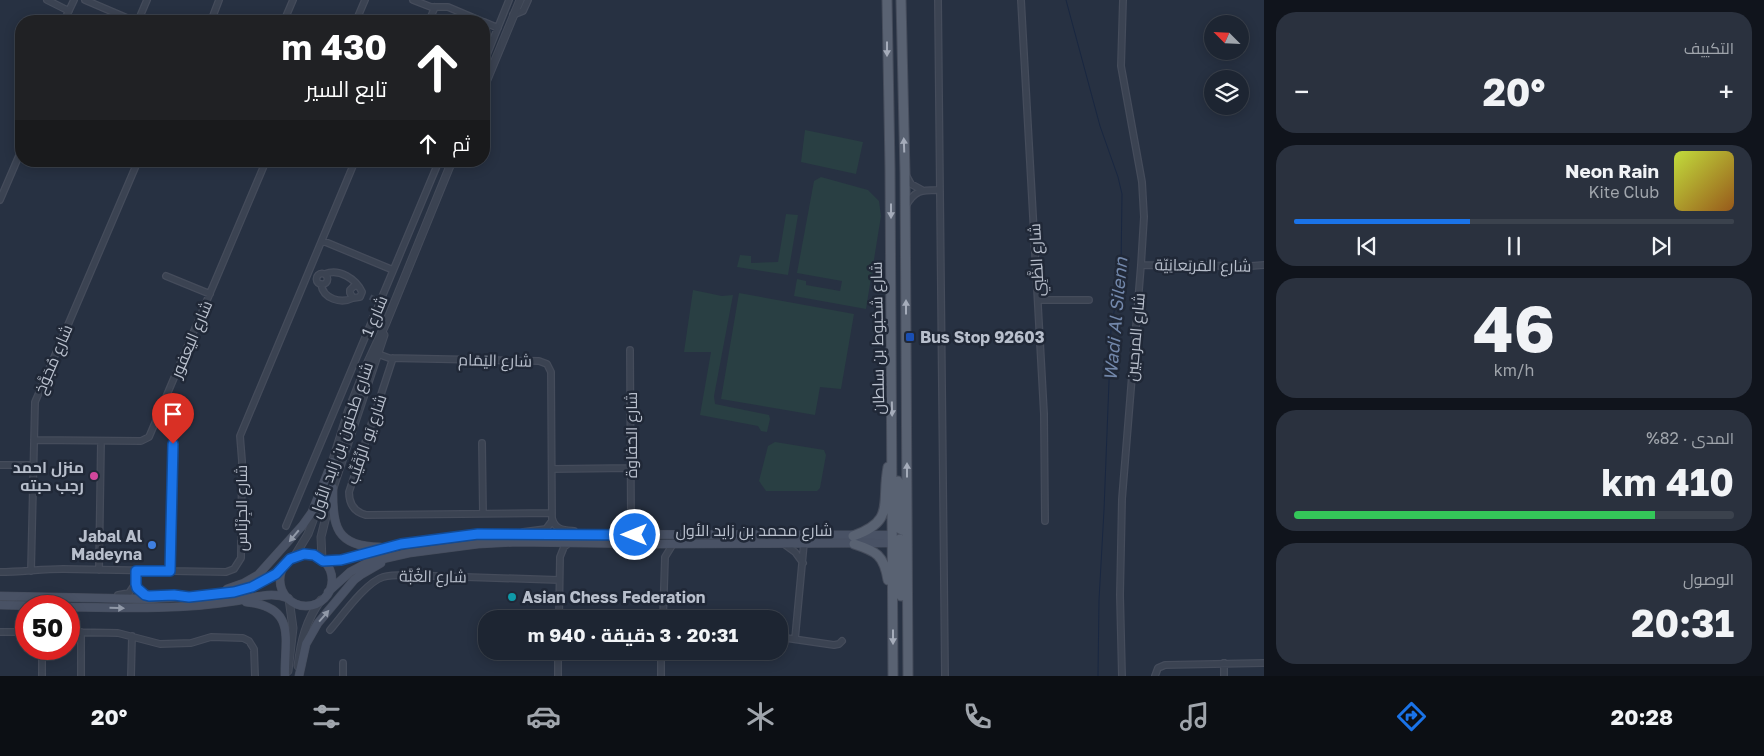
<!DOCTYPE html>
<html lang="ar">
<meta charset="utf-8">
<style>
:root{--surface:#1d2532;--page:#2a313e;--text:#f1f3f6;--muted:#a0a5ac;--line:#3b424d;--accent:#1a73e8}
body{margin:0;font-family:"Golos Text",Cairo,sans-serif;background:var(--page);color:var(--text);direction:rtl;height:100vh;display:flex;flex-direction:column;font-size:19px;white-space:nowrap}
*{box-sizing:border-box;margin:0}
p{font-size:16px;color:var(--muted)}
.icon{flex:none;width:28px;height:28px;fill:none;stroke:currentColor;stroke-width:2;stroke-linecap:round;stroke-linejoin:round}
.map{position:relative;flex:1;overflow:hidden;direction:ltr}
.drawer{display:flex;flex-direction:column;gap:12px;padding:12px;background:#10141c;width:500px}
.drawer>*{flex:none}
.hud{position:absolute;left:15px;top:15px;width:475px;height:152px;border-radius:20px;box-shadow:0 2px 12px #0003,0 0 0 1px var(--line);direction:rtl;background:#202124;color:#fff;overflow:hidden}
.needle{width:32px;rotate:294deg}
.fabs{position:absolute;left:1204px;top:15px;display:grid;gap:10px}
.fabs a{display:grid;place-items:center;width:45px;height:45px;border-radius:50%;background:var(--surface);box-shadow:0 2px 12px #0003,0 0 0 1px var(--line);font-size:25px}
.speed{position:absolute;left:15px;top:595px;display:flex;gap:10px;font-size:25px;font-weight:700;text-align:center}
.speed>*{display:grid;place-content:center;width:65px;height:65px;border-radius:50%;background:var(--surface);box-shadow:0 2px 12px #0003,0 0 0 1px var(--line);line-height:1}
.speed .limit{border:8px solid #d22;background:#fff;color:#111}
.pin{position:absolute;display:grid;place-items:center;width:42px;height:42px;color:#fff;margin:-51px -21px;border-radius:50% 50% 50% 0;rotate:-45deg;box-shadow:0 0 5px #0007}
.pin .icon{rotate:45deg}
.me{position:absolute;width:55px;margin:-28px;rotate:270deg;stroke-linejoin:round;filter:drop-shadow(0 0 4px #0008)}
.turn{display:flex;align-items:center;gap:18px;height:105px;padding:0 20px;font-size:22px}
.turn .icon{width:65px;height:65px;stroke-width:2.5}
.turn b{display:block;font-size:35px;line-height:42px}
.then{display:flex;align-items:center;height:48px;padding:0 20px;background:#0003;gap:10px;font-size:19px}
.big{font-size:38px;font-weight:700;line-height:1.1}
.drawer .tile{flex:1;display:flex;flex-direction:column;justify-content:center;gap:8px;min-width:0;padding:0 18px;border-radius:20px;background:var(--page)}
.drawer .dial{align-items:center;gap:0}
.dial b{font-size:65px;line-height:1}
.song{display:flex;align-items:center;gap:15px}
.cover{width:60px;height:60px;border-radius:8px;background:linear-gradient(135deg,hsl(70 70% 55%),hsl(30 70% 35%))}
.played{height:5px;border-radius:2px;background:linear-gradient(90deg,var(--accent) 40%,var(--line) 40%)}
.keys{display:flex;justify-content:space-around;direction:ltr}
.heat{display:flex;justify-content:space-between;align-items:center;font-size:28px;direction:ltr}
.charge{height:8px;border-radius:4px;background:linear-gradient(90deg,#34c759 82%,var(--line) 0)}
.trip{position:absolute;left:478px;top:610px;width:310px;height:50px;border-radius:20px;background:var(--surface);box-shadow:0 2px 12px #0003,0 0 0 1px var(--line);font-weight:700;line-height:50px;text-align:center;direction:rtl}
.tabs{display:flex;height:80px;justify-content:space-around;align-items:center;background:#0c0f14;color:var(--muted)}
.tabs .icon{width:35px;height:35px}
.tabs .active{color:var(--accent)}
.tabs b{font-size:22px;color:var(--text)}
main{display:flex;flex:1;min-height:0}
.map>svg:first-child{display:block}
.green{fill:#293f43}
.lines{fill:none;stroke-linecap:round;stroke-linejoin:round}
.stream{stroke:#192741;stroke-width:1}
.minor-tunnel{stroke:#3d4657;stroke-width:5.5;stroke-dasharray:5.5 3;stroke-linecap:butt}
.minor-casing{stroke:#454c5b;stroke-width:8}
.tertiary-casing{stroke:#454c5b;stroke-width:9}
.secondary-casing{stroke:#454c5b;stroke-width:9}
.primary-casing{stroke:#454c5b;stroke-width:11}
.minor{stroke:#3b4352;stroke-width:5.5}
.tertiary{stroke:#3b4352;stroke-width:7}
.secondary{stroke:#495265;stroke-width:8}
.primary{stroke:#596272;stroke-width:9}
.oneway{fill:#a5acba}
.oneway2{fill:#9199a8}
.route-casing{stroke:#114b97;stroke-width:12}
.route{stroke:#1a73e8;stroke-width:9}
.transit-dot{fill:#1a4fb4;stroke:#202837;stroke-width:2}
.hotel-dot{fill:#d1479c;stroke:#202837;stroke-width:2}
.shop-dot{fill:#3f7fe0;stroke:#202837;stroke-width:2}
.culture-dot{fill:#0f9aa8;stroke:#202837;stroke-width:2}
.labels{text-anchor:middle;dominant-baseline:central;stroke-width:5;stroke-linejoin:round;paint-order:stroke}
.street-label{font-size:16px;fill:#b8bfcc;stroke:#202837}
.poi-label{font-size:16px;font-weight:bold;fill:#b8bfcc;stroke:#202837;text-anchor:start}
.water-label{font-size:18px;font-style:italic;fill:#7287aa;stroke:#202837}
</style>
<main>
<section class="drawer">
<div class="tile"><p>التكييف</p>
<div class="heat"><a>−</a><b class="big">20°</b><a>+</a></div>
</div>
<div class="tile">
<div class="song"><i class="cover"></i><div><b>Neon Rain</b><p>Kite Club</p></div></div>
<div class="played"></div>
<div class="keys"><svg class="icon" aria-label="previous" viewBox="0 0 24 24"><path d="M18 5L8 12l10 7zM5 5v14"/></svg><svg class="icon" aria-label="pause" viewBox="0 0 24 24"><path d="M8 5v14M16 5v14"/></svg><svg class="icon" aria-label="next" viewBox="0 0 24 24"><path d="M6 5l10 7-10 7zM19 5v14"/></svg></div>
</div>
<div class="tile dial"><b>46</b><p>km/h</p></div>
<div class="tile"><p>المدى · 82%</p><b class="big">410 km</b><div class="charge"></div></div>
<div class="tile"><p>الوصول</p><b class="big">20:31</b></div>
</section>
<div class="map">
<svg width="1264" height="676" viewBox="0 0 1264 676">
<rect width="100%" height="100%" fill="#273142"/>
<!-- green -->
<path class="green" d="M805,130L863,142L856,174L801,162Z
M821,177L868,190L879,201L881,216L866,309L794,296L797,279L806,281V285L840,291L842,281L797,273L814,181Z
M786,214L798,215L788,275L737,267L740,255L751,256V263L778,262Z
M693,290L722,296L733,295L714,396L715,404L769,415L770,419L767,432L761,431L758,426L700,415L711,352H684Z
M739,293L854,314L841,389L820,387L815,415L721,399Z
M775,442L824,450L826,455L820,488L817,491H766L759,481L768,446Z"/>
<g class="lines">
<!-- stream -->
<path class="stream" d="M1066,0L1100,126L1118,177L1122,194L1121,270L1111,330L1104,510L1099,600L1098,676"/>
<!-- minor-tunnel -->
<path class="minor-tunnel" d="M370,297L374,299"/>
<!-- minor casing -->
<g class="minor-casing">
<path id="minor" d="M47,0L69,11
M85,0L134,21
M413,0L431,7H448L481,21
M938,0L945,676
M1021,0L1044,414L1045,521
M513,15L523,11L528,0
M64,21L74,0
M138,21L147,0
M211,21L219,0
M284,21L293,0
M356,21L365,0
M429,21L435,7
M484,22L498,28
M484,62L509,0
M906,175L911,184L922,190
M0,200L21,151
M906,206C915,189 923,190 940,190
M323,241L393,270
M1141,265L1251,266L1264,265
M316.5 279a5.5 5.5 0 1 1 11 0a5.5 5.5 0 1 1-11 0Z
M325,274C339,268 356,279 362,292L360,297L353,298L350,293V290L354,286H358
M166,276L210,294
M321,284C323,299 341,304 353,298
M1038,300H1089
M378,354L389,358L539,361L547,364L551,372L552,521L546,529L523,532
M393,358L349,492C349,504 354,512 366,515L552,513
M34,440L141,441L149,437L266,161
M482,443L483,514
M0,465H33
M552,469L632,468
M552,518C555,530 563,530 574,531
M631,521L637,530L646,531
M286,526L439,161
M618,531L626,529L631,521L630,350
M784,544L795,552L803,563
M99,570L101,441
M31,571L35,402L138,161
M136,571C135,584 136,595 152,596
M171,571L173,444
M0,572C21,572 42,569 63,569L226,572L234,569L241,558L242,461L240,436L355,161
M118,595L129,593L135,584
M559,619L560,557L564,547L569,543
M663,619L665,557L673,544
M330,630C342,616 366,582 383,577C390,575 398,575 406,575L559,580
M0,632H26
M69,632L118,633L160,644L191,643L211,637L243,638L249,641L254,649L255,676
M779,637L834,645L839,644L842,641
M795,639L804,543
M1224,663V676
M42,676V649
M81,676V632
M131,676L132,636
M343,676V663
M558,676V651
M661,676V651
M1122,676L1120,595L1122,499L1141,265L1144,217L1142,182L1121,66L1123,0
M1155,676L1158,668L1165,665L1264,663"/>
</g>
<!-- tertiary casing -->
<g class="tertiary-casing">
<path id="tertiary" d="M484,87L520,0
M373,318L386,323
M331,466L348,412L367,364L386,323L452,161
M294,557L308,534L323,493
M322,560L321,537L333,488L384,335
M298,666C301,641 306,620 321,600
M288,671L293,628L289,599"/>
</g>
<!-- secondary casing -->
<g class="secondary-casing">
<path id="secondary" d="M333,488C332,526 336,547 380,547
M280 580a26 26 0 1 1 52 0a26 26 0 1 1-52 0Z
M323,561L347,559L401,544L479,534L893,535
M227,589L244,583L258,575L302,526L312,512L332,462
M328,592L350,572L369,562L409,553L478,544L517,542L654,544L893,543
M0,596L147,599L208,595L252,587L269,579L283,567
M246,602C298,607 284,640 285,676
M0,605L44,606
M69,607C124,608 179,610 235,601C252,598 271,591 288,598
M299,676L306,644L318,623L354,580L362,574L381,563"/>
</g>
<!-- primary casing -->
<g class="primary-casing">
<path id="primary" d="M887,0L890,168L893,676
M901,0L905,173L908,676
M898,481L900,529L905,531L907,527
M853,536C896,521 881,503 888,467
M900,539L901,596
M854,544C876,551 884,555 888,580"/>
</g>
<!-- minor -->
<use href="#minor" class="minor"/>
<!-- tertiary -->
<use href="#tertiary" class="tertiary"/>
<!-- secondary -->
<use href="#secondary" class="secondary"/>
<!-- primary -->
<use href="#primary" class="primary"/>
</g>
<!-- one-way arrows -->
<defs><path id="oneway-solid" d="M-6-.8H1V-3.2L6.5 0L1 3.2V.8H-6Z" transform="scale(1.25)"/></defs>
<g class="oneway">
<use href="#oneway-solid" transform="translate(887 49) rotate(90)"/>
<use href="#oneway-solid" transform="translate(904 145) rotate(-92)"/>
<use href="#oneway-solid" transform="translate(891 211) rotate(90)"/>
<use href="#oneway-solid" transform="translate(906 307) rotate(-90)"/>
<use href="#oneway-solid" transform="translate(892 409) rotate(89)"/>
<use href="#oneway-solid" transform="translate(907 470) rotate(-90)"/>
<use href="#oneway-solid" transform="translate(893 637) rotate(90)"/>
</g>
<g class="oneway2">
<use href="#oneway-solid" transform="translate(294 536) rotate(130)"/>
<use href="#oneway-solid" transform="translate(117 608) rotate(1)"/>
<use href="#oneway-solid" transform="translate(324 616) rotate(-49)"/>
</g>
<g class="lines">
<!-- route casing -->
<g class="route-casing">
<path id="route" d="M173,444L170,571H136V584L137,588L145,595L149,596L174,595L189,597L234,592L252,587L276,574L290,559L304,554L314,555L323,561L341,560L401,544L478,534L635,535"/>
</g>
<!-- route -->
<use href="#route" class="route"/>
</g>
<!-- markers -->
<rect class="transit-dot" x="905" y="332" width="10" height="10" rx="2.5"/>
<circle class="hotel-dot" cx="94" cy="476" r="5"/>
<circle class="shop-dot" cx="152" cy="545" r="5"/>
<circle class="culture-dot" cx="512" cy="597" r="5"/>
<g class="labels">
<!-- street labels -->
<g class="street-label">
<text transform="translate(1036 260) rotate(-93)">شارع الظَّبِي</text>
<text transform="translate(1203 265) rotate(1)">شارع المَربَعانِيّة</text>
<text transform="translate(374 316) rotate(-67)">شارع 1</text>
<text transform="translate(1135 337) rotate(-85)">شارع المرحبين</text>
<text transform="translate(877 338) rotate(-91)">شارع شخبوط بن سلطان</text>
<text transform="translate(191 339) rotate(-67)">شارع اليعفور</text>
<text transform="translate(53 359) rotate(-67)">شارع مُجَوَّخ</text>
<text transform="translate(495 360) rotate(1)">شارع اليَمَام</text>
<text transform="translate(631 435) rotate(-90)">شارع الحَفاوة</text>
<text transform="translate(366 439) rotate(-71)">شارع يَو الرِّقَيِّب</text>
<text transform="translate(341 440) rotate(-71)">شارع طحنون بن زايد الأول</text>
<text transform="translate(241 508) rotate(-90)">شارع الجِرْنَاس</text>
<text x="754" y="530">شارع محمد بن زايد الأول</text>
<text transform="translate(433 576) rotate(1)">شارع الغُبَّة</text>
</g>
<!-- poi labels -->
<g class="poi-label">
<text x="920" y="337">Bus Stop 92603</text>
<text x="84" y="467" text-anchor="end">منزل احمد<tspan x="84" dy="18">رجب حبته</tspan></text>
<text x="142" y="536" text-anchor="end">Jabal Al<tspan x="142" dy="18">Madeyna</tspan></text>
<text x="522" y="597">Asian Chess Federation</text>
</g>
<!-- water labels -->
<g class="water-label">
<text transform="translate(1115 319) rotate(-85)">Wadi Al Silenn</text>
</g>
</g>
</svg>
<div class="fabs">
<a><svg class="needle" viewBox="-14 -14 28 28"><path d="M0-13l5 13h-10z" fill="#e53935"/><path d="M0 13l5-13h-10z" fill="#a0a5ac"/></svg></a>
<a><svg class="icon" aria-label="layers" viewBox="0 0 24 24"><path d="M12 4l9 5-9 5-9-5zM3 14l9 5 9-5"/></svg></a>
</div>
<div class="speed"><div class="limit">50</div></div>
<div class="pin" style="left:173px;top:444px;background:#d93025"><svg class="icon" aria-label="arrive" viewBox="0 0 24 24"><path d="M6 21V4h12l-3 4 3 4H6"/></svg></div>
<svg class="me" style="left:635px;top:535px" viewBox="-20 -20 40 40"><circle r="17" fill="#1a73e8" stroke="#fff" stroke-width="3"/><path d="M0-11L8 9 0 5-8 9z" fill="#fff"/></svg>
<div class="trip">20:31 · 3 دقيقة · 940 m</div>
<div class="hud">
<div class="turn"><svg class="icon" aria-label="ahead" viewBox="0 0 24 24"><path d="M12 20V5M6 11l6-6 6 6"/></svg><div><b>430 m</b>تابع السير</div></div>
<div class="then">ثم<svg class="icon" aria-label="ahead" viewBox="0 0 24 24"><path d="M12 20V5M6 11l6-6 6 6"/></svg></div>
</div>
</div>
</main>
<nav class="tabs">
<b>20:28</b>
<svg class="icon active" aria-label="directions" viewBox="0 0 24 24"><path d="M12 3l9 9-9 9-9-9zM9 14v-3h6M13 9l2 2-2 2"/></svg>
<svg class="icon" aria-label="music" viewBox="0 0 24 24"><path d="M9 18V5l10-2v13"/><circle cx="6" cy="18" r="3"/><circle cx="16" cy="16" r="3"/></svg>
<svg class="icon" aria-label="phone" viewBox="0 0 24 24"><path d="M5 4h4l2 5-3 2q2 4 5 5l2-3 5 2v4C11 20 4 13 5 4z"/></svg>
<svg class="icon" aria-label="climate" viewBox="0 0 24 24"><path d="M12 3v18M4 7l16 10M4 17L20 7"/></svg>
<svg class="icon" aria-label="car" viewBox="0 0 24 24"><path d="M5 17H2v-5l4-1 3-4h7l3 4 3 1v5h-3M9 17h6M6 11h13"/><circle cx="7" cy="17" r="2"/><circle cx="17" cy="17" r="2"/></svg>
<svg class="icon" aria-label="filters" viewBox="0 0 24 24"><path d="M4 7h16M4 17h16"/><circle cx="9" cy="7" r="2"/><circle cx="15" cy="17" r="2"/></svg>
<b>20°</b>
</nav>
